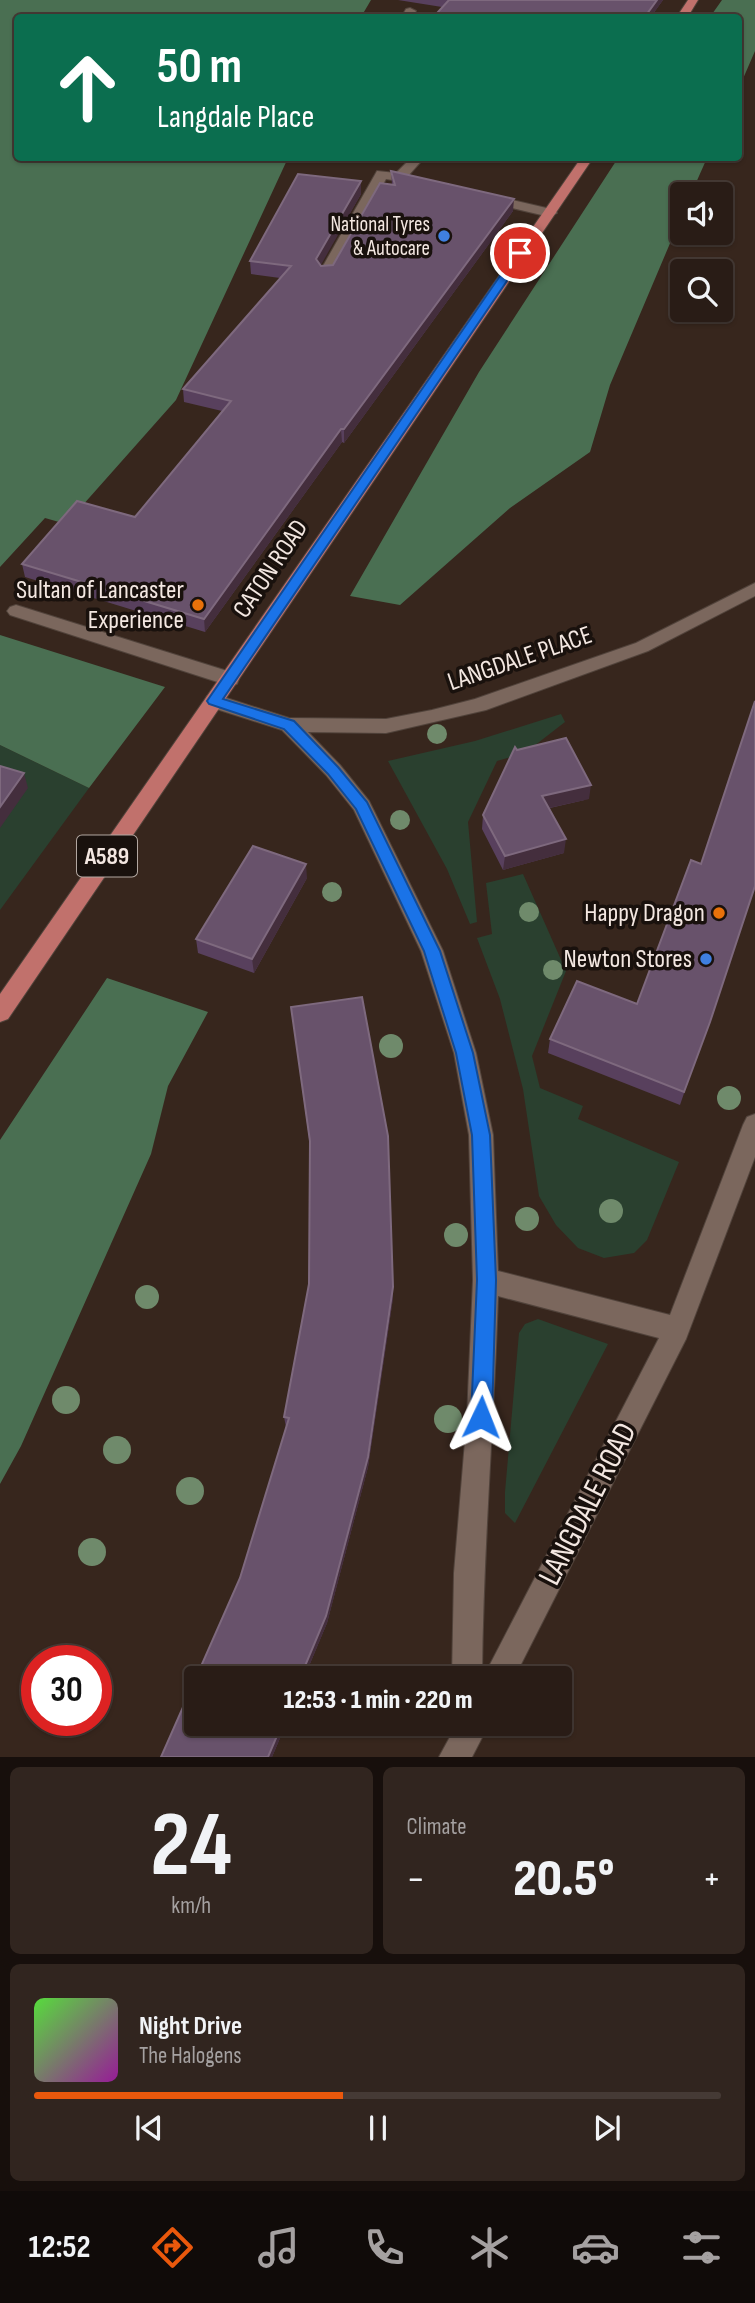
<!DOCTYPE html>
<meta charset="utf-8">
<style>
:root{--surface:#291c16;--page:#31251f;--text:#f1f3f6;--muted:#a5a1a1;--line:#453a35;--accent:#ea580c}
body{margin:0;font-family:"Sofia Sans Condensed",sans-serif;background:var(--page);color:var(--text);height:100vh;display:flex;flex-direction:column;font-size:26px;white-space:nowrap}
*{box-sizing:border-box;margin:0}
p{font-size:23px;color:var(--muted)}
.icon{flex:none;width:38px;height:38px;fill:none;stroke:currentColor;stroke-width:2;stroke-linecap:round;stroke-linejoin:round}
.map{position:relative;height:1757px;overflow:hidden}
.drawer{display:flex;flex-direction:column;gap:10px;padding:10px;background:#170f0c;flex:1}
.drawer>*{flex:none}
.top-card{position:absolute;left:14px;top:14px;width:728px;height:147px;border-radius:7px;box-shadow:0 2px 5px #0004,0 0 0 2px var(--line);background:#0b6e4f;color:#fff;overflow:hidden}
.buttons{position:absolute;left:670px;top:182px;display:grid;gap:14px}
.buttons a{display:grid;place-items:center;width:63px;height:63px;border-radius:7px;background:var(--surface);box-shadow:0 2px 5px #0004,0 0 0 2px var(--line);font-size:35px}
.speed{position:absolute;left:21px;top:1645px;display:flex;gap:14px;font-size:35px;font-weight:700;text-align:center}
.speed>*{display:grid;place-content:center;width:91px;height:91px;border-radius:50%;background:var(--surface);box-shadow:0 2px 5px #0004,0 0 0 2px var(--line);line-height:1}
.speed .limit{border:10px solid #d22;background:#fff;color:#111}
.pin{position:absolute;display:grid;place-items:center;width:60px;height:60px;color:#fff;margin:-30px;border:4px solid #fff;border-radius:50%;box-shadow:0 2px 7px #0007}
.me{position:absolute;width:77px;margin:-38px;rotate:2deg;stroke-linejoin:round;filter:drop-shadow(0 0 5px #0008)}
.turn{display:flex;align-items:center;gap:24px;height:147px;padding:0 28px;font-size:32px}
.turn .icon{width:91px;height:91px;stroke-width:2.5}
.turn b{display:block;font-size:49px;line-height:60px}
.big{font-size:52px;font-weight:800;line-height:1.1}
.drawer .card{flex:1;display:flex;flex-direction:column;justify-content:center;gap:10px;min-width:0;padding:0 24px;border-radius:10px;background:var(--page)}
.drawer .dial{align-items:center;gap:0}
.dial b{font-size:91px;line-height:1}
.song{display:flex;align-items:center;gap:21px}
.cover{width:84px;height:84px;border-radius:10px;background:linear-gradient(135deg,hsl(110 70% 55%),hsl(300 70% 35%))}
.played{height:7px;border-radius:4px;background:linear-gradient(90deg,var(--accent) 45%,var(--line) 45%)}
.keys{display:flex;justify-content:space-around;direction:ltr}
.heat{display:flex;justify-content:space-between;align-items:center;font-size:38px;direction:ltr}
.drawer .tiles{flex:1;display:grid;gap:10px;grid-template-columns:1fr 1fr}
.card:last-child{grid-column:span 2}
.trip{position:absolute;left:184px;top:1666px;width:388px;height:70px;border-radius:7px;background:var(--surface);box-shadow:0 2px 5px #0004,0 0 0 2px var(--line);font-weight:800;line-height:70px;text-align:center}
.dock{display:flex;height:112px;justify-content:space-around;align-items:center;background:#100b09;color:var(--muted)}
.dock .icon{width:49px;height:49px}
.dock .active{color:var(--accent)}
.dock b{font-size:32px;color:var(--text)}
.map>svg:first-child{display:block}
.green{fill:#2a402f}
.forest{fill:#4a6f52}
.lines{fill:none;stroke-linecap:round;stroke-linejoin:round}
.service-casing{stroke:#51433b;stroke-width:2}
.minor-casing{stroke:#51433b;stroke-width:2}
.primary-casing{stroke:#51433b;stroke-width:2}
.service{fill:#7b675d;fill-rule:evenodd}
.minor{fill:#7b675d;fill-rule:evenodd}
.primary{fill:#c1716c;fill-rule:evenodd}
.tree{fill:#6f8a6b}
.wall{fill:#58405d}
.shaded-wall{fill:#442e3d}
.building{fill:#68526b;stroke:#7e697e;stroke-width:2}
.route{fill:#1a73e8;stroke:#114b97;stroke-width:2}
.shop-dot{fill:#3f7fe0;stroke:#19110d;stroke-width:2.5}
.food-dot{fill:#e8710a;stroke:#19110d;stroke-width:2.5}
.labels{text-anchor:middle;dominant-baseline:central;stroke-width:7;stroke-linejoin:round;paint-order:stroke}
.far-poi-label{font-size:21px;fill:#f3e7e1;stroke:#19110d;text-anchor:end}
.shield{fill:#19110d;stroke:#b2a7a1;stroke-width:2}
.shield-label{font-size:24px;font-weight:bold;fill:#f3e7e1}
.street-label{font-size:26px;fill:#f3e7e1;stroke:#19110d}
.poi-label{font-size:26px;fill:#f3e7e1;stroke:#19110d;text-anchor:end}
.near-street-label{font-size:32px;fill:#f3e7e1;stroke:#19110d}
</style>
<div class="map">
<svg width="755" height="1757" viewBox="0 0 755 1757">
<rect width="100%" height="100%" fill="#37261d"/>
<!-- green -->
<path class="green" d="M561,714L565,722L525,753L497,761L468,822L477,922L470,924L447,869L388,761L475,741Z
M0,745L89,788L0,910Z
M523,874L566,971L532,1056L540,1088L583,1106L578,1119L679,1162L647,1240L634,1253L604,1258L578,1248L556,1225L539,1196L523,1089L500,999L477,938L492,934L486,883Z
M538,1319L608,1344L515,1523L505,1513V1492L519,1333L525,1324Z"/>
<!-- forest -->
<path class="forest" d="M0,0H371L361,17L18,18V158H288L176,400L66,524L45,518L0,567Z
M722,0H755V51L739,88L738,18L710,17Z
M618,158H707L691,194H682V215L610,385L590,452L510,508L400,605L350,596L479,372Z
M0,635L165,687L89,788L0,745Z
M107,978L208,1012L168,1086L151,1154L21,1446L0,1484V1140Z"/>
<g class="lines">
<!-- service casing -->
<g class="service-casing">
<path id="service" d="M410,8L416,11L412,18H401L406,9Z
M411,158H424L408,176L423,179V185L386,179L333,273L331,276H321L319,273L377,171L396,173Z
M487,194L555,210L557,213L550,217L482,201V195Z
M16,605L237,674L239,679L237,684L230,686L10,615L7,611L10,607Z"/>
</g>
<!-- minor casing -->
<g class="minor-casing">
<path id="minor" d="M755,583V596L648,651L486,710L386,733L308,732L340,765L369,801L443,951L476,1053L493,1135L498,1271L670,1315L743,1125L747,1117L755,1114V1157L686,1339L514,1678H483L659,1338L498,1296C494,1423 483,1550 482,1678H452L454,1573L467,1417L473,1280L469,1135L454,1053L421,951L354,810L326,775L282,730L207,706L205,701L207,696L214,694L289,718L386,719L432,710L475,699L636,643Z
M457,1724H489L472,1757H439Z"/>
</g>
<!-- primary casing -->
<g class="primary-casing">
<path id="primary" d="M688,0H698L687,18H676Z
M581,158H593L8,1019L0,1022V994Z"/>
</g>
<!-- service -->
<use href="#service" class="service"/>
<!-- minor -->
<use href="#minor" class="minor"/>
<!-- primary -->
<use href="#primary" class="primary"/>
</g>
<!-- trees -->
<g class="tree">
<circle cx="437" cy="734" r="10"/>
<circle cx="400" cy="820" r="10"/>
<circle cx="332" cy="892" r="10"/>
<circle cx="529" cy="912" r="10"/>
<circle cx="553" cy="970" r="10"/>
<circle cx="391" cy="1046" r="12"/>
<circle cx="729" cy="1098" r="12"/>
<circle cx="611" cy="1211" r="12"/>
<circle cx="527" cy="1219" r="12"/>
<circle cx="456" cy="1235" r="12"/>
<circle cx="147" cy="1297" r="12"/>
<circle cx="66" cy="1400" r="14"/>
<circle cx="448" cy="1419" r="14"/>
<circle cx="117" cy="1450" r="14"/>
<circle cx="190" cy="1491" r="14"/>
<circle cx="92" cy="1552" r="14"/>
</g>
<!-- wall -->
<path class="wall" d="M398,0H663L650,18H437V13L442,7Z
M391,171L513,211L344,443L342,442L205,632L25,577L22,564L135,517L222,411L184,402L183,389L280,278L251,274L250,261L361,181V194L320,265H333L392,185Z
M589,799L550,808L564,853L503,870L482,829L483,815Z
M701,864L755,886L680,1105L548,1053L550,1039L637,1004Z
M307,878L254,973L198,953L196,939Z
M291,1007L393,1287V1298L368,1467L327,1623L304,1678H196L286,1724L272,1757H161L240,1578L286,1427L284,1417L309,1284L310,1146Z"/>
<!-- shaded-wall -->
<path class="shaded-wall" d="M657,0H663L650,18H644Z
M361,181V194L317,272L316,259Z
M514,199L513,211L344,443V429Z
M341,429L342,442L205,632L204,619Z
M24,773L28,788L0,828V807Z
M591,785L589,799L540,810L542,796Z
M566,839L564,853L503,870L505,856Z
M306,864L307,878L254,973L252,959Z
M393,1287V1298L368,1467L327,1623L304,1678H300Z
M282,1724H286L272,1757H268Z"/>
<!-- building -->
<path class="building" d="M449,0H657L644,18H466L437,13Z
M391,171L514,199L344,429H341L204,619L22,564L77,501L135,517L231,401L183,389L291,266L250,261L298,174L361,181L316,259L321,266L333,265L380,183L395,185Z
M755,701V886L710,1022L684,1092L550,1039L577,981L637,1004L691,860L701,864Z
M566,738L591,785L542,796L566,839L505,856L483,815L515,747L517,750Z
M0,766L24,773L0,807Z
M253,846L306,864L252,959L196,939Z
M362,997L388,1136L393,1287L368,1457L326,1616L300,1678H196V1724H282L268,1757H161L240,1578L289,1418L284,1417L309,1284L310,1141L291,1007Z"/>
<!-- route -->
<path class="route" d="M517,251L526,253L223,699L294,721L338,767L367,802L440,951L473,1053L490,1135L496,1280L492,1417L489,1424L481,1427L474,1424L471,1417L477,1280L472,1135L456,1053L424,951L356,809L328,774L284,729L209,704L207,701Z"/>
<!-- markers -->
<g class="shop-dot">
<circle cx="444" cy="236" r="7"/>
<circle cx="706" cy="959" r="7"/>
</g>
<g class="food-dot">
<circle cx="198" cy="605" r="7"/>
<circle cx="719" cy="913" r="7"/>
</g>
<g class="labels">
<!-- far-poi labels -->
<g class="far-poi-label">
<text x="430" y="224">National Tyres<tspan x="430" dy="24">&amp; Autocare</tspan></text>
</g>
<!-- shield labels -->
<rect class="shield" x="77" y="835.5" width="60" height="41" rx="5"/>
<g class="shield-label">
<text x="107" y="856">A589</text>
</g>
<!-- street labels -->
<g class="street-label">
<text transform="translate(271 569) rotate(-56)">CATON ROAD</text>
<text transform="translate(520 659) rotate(-19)">LANGDALE PLACE</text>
</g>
<!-- poi labels -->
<g class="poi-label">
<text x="184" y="590">Sultan of Lancaster<tspan x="184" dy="30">Experience</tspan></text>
<text x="705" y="913">Happy Dragon</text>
<text x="692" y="959">Newton Stores</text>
</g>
<!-- near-street labels -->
<g class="near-street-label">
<text transform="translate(588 1504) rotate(-63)">LANGDALE ROAD</text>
</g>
</g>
</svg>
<div class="buttons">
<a><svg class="icon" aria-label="sound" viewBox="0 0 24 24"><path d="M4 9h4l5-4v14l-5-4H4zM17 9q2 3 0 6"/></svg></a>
<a><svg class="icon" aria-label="search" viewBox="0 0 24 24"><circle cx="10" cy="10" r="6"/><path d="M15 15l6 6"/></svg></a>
</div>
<div class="speed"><div class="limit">30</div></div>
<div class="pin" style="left:520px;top:253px;background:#d93025"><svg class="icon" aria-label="arrive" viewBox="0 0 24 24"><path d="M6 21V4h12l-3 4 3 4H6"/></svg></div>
<svg class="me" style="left:481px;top:1417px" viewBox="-20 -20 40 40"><path d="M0-17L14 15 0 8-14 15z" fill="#1a73e8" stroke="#fff" stroke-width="4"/></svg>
<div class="trip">12:53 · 1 min · 220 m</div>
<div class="top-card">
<div class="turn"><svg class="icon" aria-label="ahead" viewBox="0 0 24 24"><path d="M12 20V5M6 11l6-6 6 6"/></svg><div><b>50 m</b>Langdale Place</div></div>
</div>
</div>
<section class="drawer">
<div class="tiles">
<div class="card dial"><b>24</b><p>km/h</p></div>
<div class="card"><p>Climate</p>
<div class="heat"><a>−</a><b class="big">20.5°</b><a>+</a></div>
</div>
<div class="card">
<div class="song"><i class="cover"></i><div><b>Night Drive</b><p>The Halogens</p></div></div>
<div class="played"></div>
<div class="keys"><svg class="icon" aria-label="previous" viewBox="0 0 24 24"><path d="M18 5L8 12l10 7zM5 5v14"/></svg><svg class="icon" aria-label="pause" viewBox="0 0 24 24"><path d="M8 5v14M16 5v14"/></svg><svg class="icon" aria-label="next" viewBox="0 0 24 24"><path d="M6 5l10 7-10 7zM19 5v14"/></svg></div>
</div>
</div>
</section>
<nav class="dock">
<b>12:52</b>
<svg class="icon active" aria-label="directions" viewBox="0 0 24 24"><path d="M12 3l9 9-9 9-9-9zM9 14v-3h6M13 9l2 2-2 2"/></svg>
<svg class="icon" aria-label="music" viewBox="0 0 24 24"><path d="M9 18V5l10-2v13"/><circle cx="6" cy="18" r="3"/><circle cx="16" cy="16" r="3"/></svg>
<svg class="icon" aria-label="phone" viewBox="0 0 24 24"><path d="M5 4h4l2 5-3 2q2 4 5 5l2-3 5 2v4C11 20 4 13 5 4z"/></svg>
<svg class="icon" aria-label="climate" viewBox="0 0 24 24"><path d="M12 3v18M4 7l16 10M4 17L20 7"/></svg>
<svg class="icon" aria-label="car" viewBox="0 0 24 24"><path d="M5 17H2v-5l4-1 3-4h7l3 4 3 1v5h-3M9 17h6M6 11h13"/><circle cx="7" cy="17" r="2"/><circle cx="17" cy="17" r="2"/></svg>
<svg class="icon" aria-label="filters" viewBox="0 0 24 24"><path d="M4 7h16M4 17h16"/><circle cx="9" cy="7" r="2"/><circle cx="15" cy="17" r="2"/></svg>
</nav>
